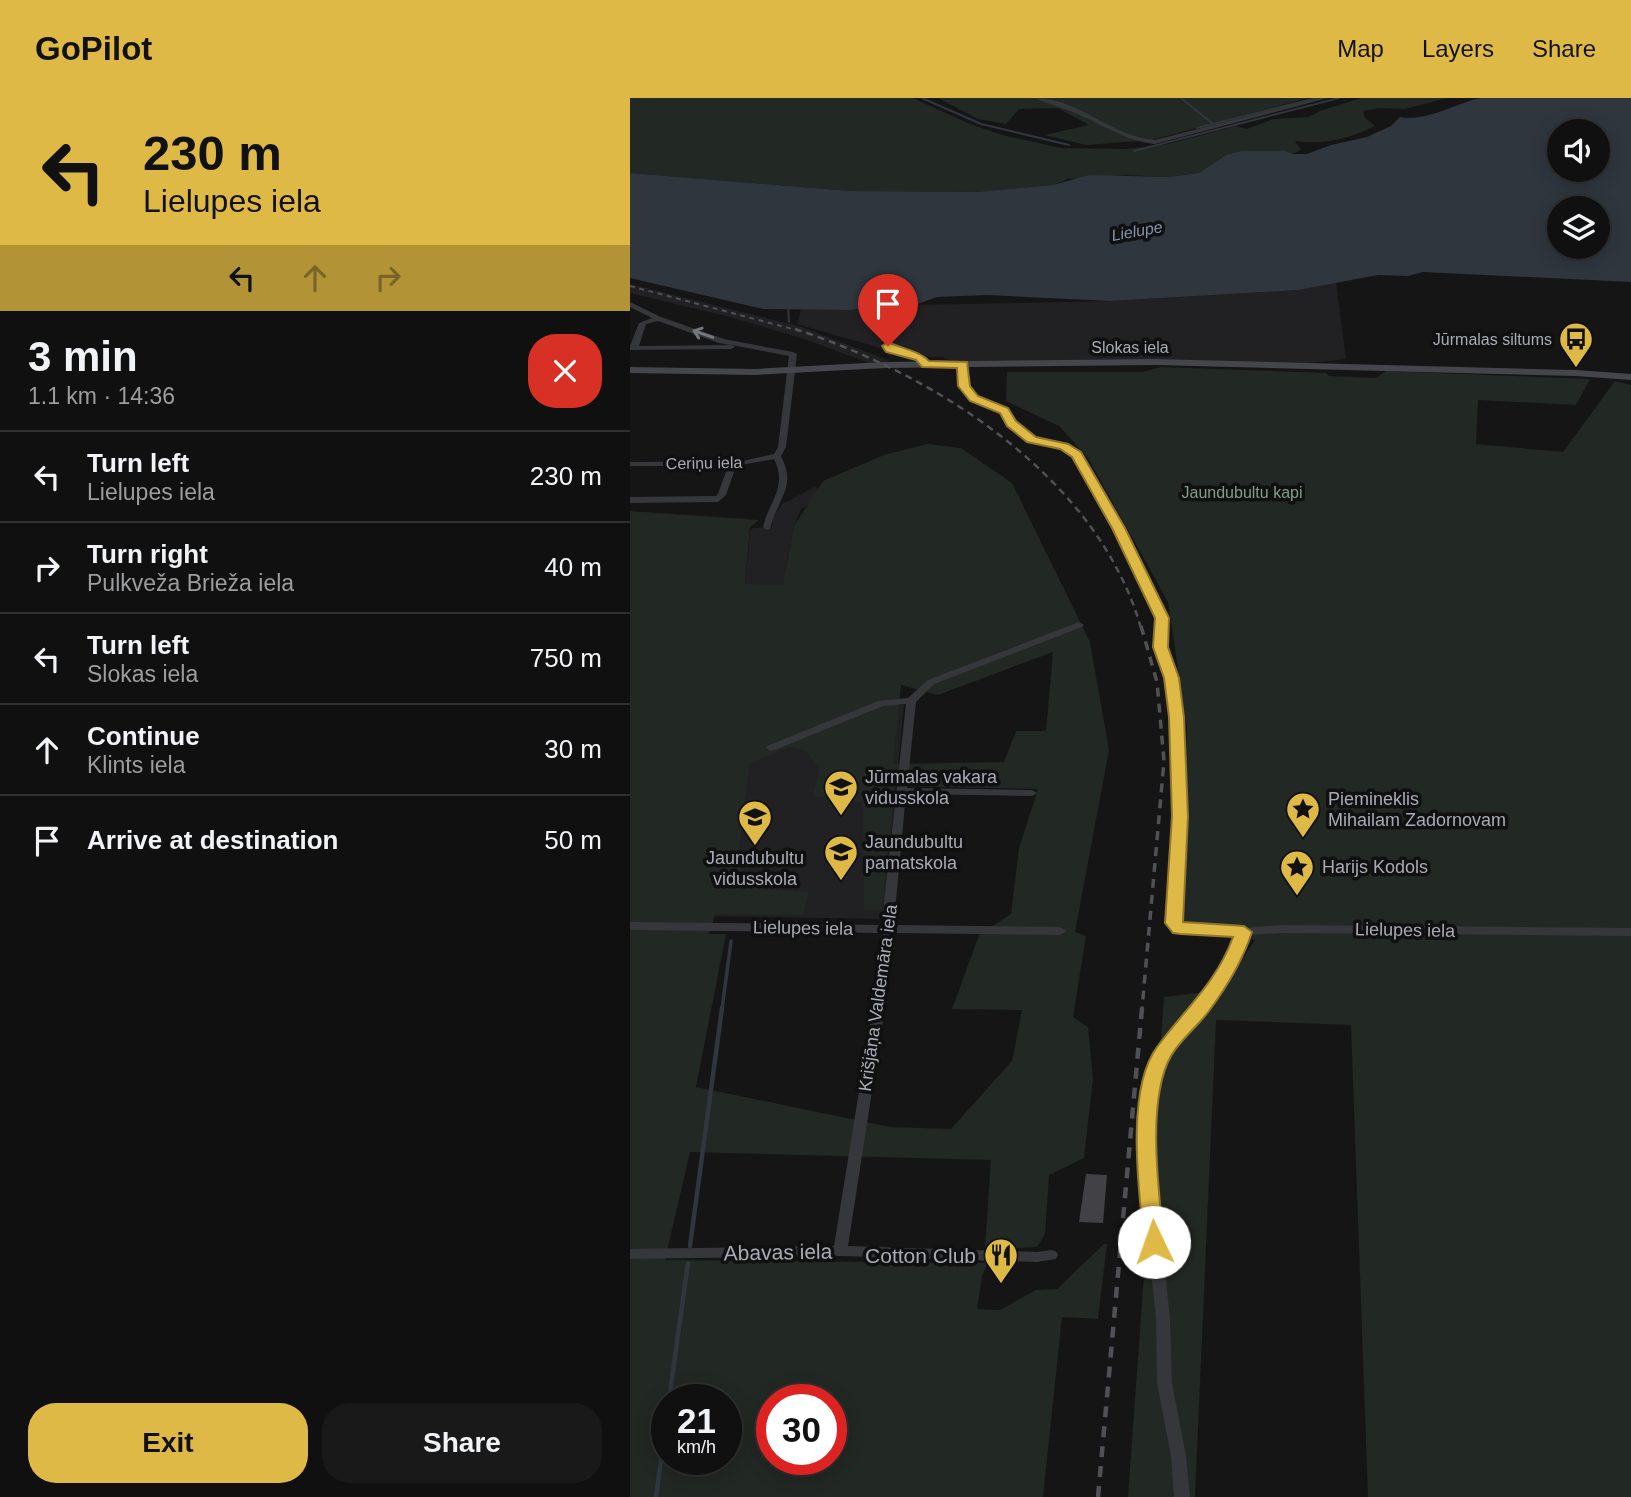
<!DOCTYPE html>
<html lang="en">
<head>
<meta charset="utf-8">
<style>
  :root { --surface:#101010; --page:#191919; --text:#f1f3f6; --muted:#9c9d9f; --line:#303030; --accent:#dfb945 }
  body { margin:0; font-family:Arial,sans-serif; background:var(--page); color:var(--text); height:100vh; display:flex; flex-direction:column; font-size:26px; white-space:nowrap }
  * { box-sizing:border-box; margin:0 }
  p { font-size:23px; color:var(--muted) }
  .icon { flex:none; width:38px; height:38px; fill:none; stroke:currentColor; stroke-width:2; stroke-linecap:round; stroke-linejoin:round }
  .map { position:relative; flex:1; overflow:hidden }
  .panel { display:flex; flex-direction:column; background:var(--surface); width:630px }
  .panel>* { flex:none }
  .banner { background:#dfb945; color:#111; overflow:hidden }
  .fabs { position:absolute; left:917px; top:21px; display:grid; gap:14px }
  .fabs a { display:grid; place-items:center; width:63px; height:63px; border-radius:50%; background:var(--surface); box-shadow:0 4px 18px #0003,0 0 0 2px var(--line); font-size:35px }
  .speed { position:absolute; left:21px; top:1286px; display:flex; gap:14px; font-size:35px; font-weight:700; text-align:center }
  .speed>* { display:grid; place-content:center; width:91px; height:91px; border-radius:50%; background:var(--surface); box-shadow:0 4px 18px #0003,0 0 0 2px var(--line); line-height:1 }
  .speed small { font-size:18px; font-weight:400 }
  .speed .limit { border:10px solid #d22; background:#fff; color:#111 }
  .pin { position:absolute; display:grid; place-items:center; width:60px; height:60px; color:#fff; margin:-72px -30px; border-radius:50% 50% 50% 0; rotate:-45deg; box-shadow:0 0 7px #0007 }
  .pin .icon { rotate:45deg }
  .me { position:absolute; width:77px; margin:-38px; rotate:357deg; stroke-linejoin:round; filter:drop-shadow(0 0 5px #0008) }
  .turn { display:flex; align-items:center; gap:24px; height:147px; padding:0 28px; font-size:32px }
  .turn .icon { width:91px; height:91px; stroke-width:2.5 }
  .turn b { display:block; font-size:49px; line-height:60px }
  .lanes { display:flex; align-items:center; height:66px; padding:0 28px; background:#0003; justify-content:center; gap:35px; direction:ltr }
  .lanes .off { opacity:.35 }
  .round { display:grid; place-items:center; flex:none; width:74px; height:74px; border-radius:28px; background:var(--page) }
  .summary { display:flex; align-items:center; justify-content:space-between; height:119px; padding:0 28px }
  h1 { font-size:42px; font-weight:800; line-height:52px }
  .button { display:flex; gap:14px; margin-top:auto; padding:14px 28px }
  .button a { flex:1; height:80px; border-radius:28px; background:var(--accent); color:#111; font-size:28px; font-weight:800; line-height:80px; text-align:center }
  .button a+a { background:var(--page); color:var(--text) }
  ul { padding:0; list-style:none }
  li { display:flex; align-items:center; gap:21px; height:91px; padding:0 28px; border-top:2px solid var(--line) }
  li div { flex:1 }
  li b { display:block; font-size:26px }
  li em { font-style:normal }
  header { display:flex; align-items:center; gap:42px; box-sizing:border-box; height:98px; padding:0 35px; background:var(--accent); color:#111 }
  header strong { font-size:33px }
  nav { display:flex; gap:38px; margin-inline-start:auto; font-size:24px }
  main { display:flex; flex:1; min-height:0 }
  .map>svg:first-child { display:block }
  .built { fill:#212123 }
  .green { fill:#222823; fill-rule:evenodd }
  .water { fill:#2f363e; fill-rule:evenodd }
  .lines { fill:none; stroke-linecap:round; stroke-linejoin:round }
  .stream-far2 { stroke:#2f363e; stroke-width:2 }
  .stream-far1 { stroke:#2f363e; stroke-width:3.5 }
  .stream { stroke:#2f363e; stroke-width:4.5 }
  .building { fill:#424246 }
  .street { fill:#36373b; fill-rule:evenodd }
  .secondary { fill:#45464b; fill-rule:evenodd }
  .rail-far3 { stroke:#505156; stroke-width:2; stroke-dasharray:5 4.5; stroke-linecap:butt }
  .rail-far2 { stroke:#505156; stroke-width:2.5; stroke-dasharray:7 5; stroke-linecap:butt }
  .rail-far1 { stroke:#505156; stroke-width:3.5; stroke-dasharray:9 7; stroke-linecap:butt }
  .rail { stroke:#505156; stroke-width:4.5; stroke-dasharray:11 9; stroke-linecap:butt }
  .oneway { stroke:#75777e }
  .route { fill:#dfb945; stroke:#91782d; stroke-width:2 }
  .labels { text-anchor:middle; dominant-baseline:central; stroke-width:7; stroke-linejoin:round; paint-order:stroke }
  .far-water-label { font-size:16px; font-style:italic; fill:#8395ad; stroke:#101011 }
  .far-poi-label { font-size:16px; fill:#a8abb5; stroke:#101011; text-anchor:end }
  .far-street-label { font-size:16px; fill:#a8abb5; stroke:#101011 }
  .far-park-label { font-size:16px; fill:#819e86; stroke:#101011 }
  .poi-label { font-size:18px; fill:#a8abb5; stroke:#101011; text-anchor:start }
  .street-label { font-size:18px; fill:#a8abb5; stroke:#101011 }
  .near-street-label { font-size:21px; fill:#a8abb5; stroke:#101011 }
  .near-poi-label { font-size:21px; fill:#a8abb5; stroke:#101011; text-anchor:end }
</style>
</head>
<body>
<header>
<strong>GoPilot</strong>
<nav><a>Map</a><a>Layers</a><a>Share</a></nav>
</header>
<main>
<section class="panel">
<div class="banner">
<div class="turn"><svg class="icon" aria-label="left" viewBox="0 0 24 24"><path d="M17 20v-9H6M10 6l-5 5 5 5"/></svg><div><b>230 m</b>Lielupes iela</div></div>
<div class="lanes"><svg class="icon" aria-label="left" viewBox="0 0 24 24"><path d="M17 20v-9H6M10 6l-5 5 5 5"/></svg><svg class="icon off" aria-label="ahead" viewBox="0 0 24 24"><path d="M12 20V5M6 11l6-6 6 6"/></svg><svg class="icon off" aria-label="right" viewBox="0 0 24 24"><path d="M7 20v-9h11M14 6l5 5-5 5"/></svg></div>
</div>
<div class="summary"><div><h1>3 min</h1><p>1.1 km · 14:36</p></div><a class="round" style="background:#d93025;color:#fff"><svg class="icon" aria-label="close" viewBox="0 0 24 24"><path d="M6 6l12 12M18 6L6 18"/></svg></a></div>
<ul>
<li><svg class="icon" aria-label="left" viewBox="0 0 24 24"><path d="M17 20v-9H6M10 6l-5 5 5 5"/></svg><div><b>Turn left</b><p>Lielupes iela</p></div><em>230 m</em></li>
<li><svg class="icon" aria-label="right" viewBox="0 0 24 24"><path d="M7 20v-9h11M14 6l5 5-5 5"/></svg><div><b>Turn right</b><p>Pulkveža Brieža iela</p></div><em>40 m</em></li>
<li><svg class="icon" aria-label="left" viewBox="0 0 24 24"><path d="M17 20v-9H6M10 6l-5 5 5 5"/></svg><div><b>Turn left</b><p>Slokas iela</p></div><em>750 m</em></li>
<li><svg class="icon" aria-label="ahead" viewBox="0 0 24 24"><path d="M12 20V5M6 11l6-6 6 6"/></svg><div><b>Continue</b><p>Klints iela</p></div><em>30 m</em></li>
<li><svg class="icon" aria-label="arrive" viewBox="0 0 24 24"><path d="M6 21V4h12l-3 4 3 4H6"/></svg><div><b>Arrive at destination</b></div><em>50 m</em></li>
</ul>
<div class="button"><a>Exit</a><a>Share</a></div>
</section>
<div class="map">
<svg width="1001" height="1399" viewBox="0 0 1001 1399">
  <rect width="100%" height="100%" fill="#151516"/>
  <path class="built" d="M 706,184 L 716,261 L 651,268 L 524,264 L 332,267 L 312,259 L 301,259 L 264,248 L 270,219 L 285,207 L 481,203 L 668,192 Z
    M 0,186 L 172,229 L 260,263 L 239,265 L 177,242 L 100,219 L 0,195 Z
    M 261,207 L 250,250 L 167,226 L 171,211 L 221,212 Z
    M 185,389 L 198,395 L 171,411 L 164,428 L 156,471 L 175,500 L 115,487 L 120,434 L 123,430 L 142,429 L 143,420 L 152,406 Z
    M 274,606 L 253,821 L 72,818 L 109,662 Z"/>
  <path class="green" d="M 0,0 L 283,0 L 340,26 L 372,37 L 431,50 L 496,51 L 539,46 L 606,28 L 617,31 L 643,21 L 679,19 L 690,13 L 731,0 L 817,0 L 775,11 L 749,10 L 733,13 L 735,20 L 745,28 C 718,41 695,47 665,43 L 671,52 L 662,56 L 656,53 L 596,57 L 569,75 L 539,79 L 495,77 L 438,81 L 423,87 L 346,94 L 221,93 L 0,75 Z
    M 308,0 L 678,0 L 522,42 L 456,47 L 414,37 L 459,27 L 428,10 L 389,11 L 376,26 L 348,21 Z
    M 531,269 L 696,275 L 699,278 L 746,280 L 756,273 L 960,281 L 946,307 L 848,302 L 846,346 L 933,354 L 985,283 L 1001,287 L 1001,1399 L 738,1399 L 721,927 L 586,922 L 565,1399 L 498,1399 L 534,899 L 592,892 L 625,842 L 551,826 L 557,630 L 538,504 L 458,360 L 429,328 L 376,303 L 377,274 L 513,274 Z
    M 297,346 L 331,350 L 382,385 L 460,544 L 479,652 L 445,834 L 456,838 L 443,919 L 458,929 L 463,981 L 454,1060 L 419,1077 L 415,1136 L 407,1149 L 364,1151 L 352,1178 L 347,1211 L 370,1212 L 406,1192 L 427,1191 L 474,1146 L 477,1146 L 468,1221 L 432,1219 L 413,1399 L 0,1399 L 0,413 L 129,422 L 120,429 L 115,486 L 153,487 L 164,428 L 193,383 L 254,357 ZM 423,554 L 416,633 L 386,633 L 374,664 L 263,666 L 271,587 L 308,597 ZM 160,649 L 176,653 L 189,671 L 183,698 L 233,704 L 234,812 L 252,812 L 265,688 L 408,691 L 389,750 L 381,816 L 349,837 L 322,911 L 392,912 L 382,963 L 321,1031 L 260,1029 L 66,989 L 96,836 L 79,836 L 85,816 L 173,817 L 179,794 L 129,791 L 107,766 L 120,665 ZM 60,1054 L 361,1062 L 354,1165 L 35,1162 ZM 37,1302 L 96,1302 L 96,1362 L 37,1362 ZM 142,1302 L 201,1302 L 201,1362 L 142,1362 Z"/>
  <path class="water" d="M 850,0 L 1001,0 L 1001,184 L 793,174 L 778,178 L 748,177 L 668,192 L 481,203 L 357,197 L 307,199 L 285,207 L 268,206 L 221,212 L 133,211 L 0,180 L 0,75 L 221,93 L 346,94 L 423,87 L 459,77 L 539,79 L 569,75 L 596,57 L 612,53 L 656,53 L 663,56 L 677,56 L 701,47 L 737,39 L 761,28 L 770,19 C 795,24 825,6 850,0 ZM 929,33 L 968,33 L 968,72 L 929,72 ZM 929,110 L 968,110 L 968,149 L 929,149 Z"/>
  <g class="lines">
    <path class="stream-far2" d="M 292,0 L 351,26 L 439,47
      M 551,0 L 582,25
      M 567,30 L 686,0
      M 504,53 L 709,0
      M 158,209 L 159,224"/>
    <path class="stream-far1" d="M 92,911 L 101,843"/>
    <path class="stream" d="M 60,1148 L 92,910
      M 39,1302 L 58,1165
      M 26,1399 L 37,1320"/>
  </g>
  <path class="building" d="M 456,1076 L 477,1077 L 473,1125 L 449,1124 Z"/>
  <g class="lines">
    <path class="street" d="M 405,0 C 449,0 482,39 525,42 L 688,0 L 698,0 L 525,46 C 495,43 474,27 447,16 C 434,10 418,6 405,0 Z
      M 0,204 L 31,219 L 94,241 L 163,254 L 167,256 L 156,349 L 151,358 C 163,383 156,390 146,414 C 143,419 142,425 140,431 L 137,432 L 133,429 C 139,403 158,389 144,361 L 106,368 L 96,397 L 88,404 L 0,405 L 0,399 L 86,398 L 88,396 L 98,368 L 0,368 L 0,364 L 113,363 L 144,356 L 148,349 L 159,258 L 102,247 L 105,249 L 101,251 L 0,252 L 0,248 L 9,225 L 22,220 L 0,209 ZM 28,223 L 89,245 L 101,247 L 9,248 L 16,226 Z
      M 270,211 L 277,213 L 266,224 L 262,250 L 293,258 L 300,267 L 299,269 L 293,269 L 287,262 L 255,251 L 254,248 L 259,223 Z
      M 329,265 L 336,267 C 339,302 346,299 377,310 L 384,324 L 405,340 L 436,346 L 450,355 L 493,431 L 537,520 L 535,549 L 547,580 L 552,619 L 555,718 L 549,815 L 550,824 L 552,827 L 614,830 L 651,827 L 1001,830 L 1001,838 L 651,835 L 619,837 L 608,864 L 587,898 L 537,959 L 530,976 L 525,1005 L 523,1066 L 540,1220 L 542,1285 L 556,1358 L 560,1399 L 544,1399 L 541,1358 L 527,1285 L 526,1220 L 510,1066 L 512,1005 L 518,976 L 525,958 L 539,939 L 578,893 L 596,864 L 607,837 L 549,835 C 540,832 538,824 537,815 L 545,718 L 542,619 L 537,580 L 525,549 L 527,520 L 485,431 L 444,359 L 430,350 L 399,344 L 378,327 L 371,314 C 344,304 325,300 329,265 Z
      M 449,524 L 454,527 L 452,529 L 304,586 L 286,604 L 277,690 L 402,692 L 407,695 L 402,698 L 276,696 L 265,813 L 265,827 L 430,829 L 436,833 L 430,837 L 265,835 L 265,845 L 218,1148 L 407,1154 L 421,1152 L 426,1153 L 428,1157 L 426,1161 L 407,1164 L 210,1158 L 0,1161 L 0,1151 L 204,1148 L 253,845 L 253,835 L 0,832 L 0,824 L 253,827 L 253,813 L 276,606 L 253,608 L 145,652 L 141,653 L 136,650 L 137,648 L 248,603 L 278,600 L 298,582 Z"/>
    <path class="secondary" d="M 524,261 L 946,272 L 1001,276 L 1001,282 L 946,278 L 524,267 L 254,270 L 125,277 L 0,275 L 0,269 L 125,271 L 254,264 Z"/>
    <path class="rail-far3" d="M 0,188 L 170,233"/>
    <path class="rail-far2" d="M 165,231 C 306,277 468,379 511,530"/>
    <path class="rail-far1" d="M 511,528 L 527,584 L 534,663 L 512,911"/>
    <path class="rail" d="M 468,1399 L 512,910"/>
  </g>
  <defs><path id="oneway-shaft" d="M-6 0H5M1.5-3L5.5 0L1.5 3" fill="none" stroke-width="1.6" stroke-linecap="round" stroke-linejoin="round" transform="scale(1.75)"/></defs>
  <use class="oneway" href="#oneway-shaft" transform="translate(73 236) rotate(-161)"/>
  <path class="route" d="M 258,244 C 270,250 290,253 299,263 L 337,264 L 340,288 L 348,298 L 378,310 L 386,323 L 406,339 L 438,346 L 451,354 L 495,430 L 539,520 L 538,549 L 549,580 L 554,619 L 558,718 L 553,824 L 614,828 L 622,834 C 613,862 596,890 579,913 C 567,929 550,942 541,958 C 516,1002 529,1095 534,1144 L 531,1149 L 524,1152 L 517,1149 L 514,1144 C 509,1093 495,992 527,949 C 554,912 587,884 603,839 L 550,836 L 543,835 L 535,825 L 542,718 L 539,619 L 534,580 L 523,549 L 525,520 L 482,430 L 442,359 L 430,351 L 397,344 L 377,328 L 370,315 L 340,303 L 328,288 L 327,270 L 292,269 L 286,262 L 256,254 L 252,248 Z"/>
  <defs>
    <g id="bus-pin" transform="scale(1.75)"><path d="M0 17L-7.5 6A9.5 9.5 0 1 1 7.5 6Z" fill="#dfb945" stroke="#101011"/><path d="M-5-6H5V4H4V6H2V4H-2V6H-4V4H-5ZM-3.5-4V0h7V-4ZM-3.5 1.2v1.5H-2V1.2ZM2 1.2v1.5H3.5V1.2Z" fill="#111"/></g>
    <g id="school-pin" transform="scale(1.75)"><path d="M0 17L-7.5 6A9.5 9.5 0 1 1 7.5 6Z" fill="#dfb945" stroke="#101011"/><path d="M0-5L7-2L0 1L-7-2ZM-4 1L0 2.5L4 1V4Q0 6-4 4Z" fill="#111"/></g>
    <g id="sight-pin" transform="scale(1.75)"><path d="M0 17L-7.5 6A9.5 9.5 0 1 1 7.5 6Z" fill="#dfb945" stroke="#101011"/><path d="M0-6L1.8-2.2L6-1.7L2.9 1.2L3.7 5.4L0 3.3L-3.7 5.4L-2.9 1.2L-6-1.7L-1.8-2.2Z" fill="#111"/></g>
    <g id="restaurant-pin" transform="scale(1.75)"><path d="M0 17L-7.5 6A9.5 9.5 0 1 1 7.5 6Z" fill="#dfb945" stroke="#101011"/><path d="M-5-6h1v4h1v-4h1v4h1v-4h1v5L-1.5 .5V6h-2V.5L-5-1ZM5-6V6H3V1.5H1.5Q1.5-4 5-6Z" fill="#111"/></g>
  </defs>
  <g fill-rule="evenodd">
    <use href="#bus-pin" x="946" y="241"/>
    <use href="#school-pin" x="211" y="689"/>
    <use href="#sight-pin" x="673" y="711"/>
    <use href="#school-pin" x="125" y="719"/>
    <use href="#school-pin" x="211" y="754"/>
    <use href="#sight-pin" x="667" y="769"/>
    <use href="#restaurant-pin" x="371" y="1157"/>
  </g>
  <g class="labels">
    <g class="far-water-label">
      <text transform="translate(507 133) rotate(-10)">Lielupe</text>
    </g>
    <g class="far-poi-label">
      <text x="922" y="241">Jūrmalas siltums</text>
    </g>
    <g class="far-street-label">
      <text x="500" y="249">Slokas iela</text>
      <text transform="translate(74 365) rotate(-1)">Ceriņu iela</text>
    </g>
    <g class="far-park-label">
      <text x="612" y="394">Jaundubultu kapi</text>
    </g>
    <g class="poi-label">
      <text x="235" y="679">Jūrmalas vakara<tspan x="235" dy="21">vidusskola</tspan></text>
      <text x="698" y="701">Piemineklis<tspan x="698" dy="21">Mihailam Zadornovam</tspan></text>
      <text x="235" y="744">Jaundubultu<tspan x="235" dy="21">pamatskola</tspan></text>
      <text x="125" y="760" text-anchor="middle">Jaundubultu<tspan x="125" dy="21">vidusskola</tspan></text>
      <text x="692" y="769">Harijs Kodols</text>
    </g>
    <g class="street-label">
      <text transform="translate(173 830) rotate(1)">Lielupes iela</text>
      <text transform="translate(775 832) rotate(1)">Lielupes iela</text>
      <text transform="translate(248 900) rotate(-82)">Krišjāņa Valdemāra iela</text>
    </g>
    <g class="near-street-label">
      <text transform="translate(148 1154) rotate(-1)">Abavas iela</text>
    </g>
    <g class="near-poi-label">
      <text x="346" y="1157">Cotton Club</text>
    </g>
  </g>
</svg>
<div class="fabs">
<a><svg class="icon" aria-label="sound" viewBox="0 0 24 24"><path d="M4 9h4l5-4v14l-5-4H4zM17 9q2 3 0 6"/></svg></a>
<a><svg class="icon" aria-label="layers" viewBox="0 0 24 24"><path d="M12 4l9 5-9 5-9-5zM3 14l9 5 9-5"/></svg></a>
</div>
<div class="speed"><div>21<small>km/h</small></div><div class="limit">30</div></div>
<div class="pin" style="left:258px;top:248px;background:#d93025"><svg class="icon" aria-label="arrive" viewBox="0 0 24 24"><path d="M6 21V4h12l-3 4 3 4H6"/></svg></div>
<svg class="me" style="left:524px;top:1144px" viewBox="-20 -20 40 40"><circle r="19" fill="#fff"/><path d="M0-13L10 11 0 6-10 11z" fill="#dfb945"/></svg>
</div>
</main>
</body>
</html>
